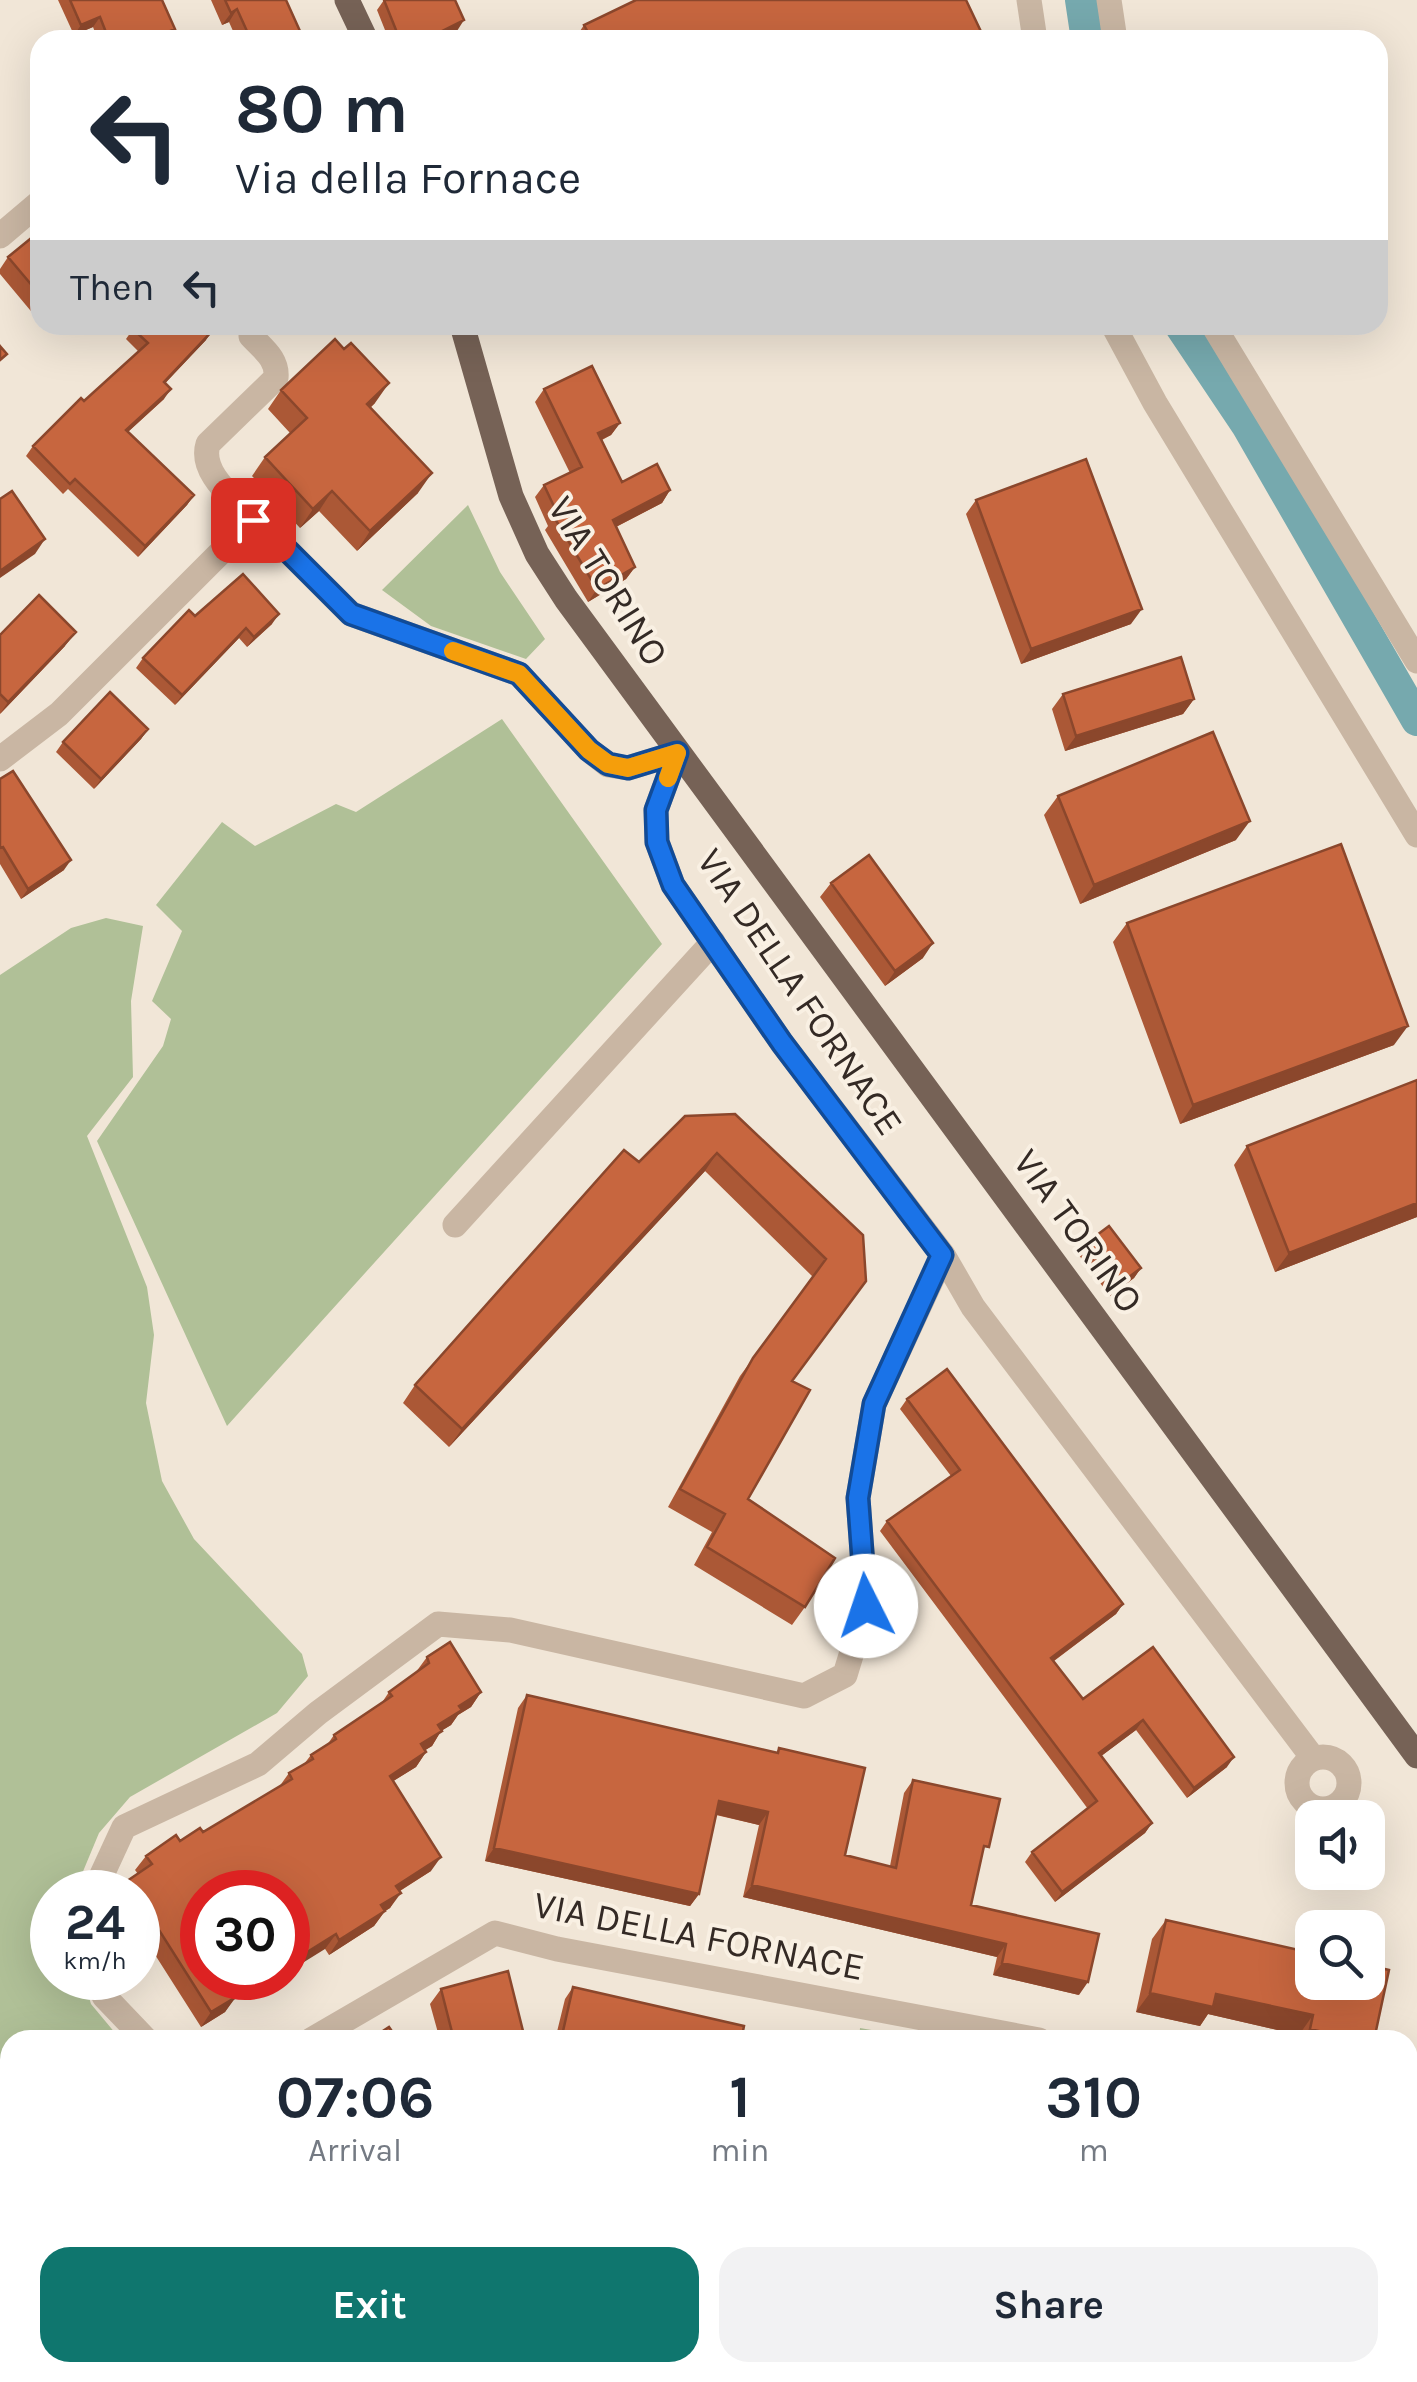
<!DOCTYPE html>
<html lang="en">
<head>
<meta charset="utf-8">
<style>
  :root { --surface:#fff; --page:#f2f2f3; --text:#1f2937; --muted:#747a83; --accent:#0f766e }
  body { margin:0; font-family:Karla,sans-serif; background:var(--page); color:var(--text); height:100vh; display:flex; flex-direction:column; font-size:38px; white-space:nowrap }
  * { box-sizing:border-box; margin:0 }
  p { font-size:32px; color:var(--muted) }
  .icon { flex:none; width:55px; height:55px; fill:none; stroke:currentColor; stroke-width:2; stroke-linecap:round; stroke-linejoin:round }
  .map { position:relative; flex:1; overflow:hidden }
  .details { position:absolute; left:0px; top:2030px; width:1418px; height:352px; display:flex; flex-direction:column; background:var(--surface); border-radius:30px 30px 0 0; box-shadow:0 10px 40px #0002 }
  .details>* { flex:none }
  .hud { position:absolute; left:30px; top:30px; width:1358px; height:305px; border-radius:30px; box-shadow:0 10px 40px #0002; background:#fff; color:var(--text); overflow:hidden }
  .fabs { position:absolute; left:1295px; top:1800px; display:grid; gap:20px }
  .fabs a { display:grid; place-items:center; width:90px; height:90px; border-radius:20px; background:var(--surface); box-shadow:0 10px 40px #0002; font-size:50px }
  .speed { position:absolute; left:30px; top:1870px; display:flex; gap:20px; font-size:50px; font-weight:700; text-align:center }
  .speed>* { display:grid; place-content:center; width:130px; height:130px; border-radius:50%; background:var(--surface); box-shadow:0 10px 40px #0002; line-height:1 }
  .speed small { font-size:25px; font-weight:400 }
  .speed .limit { border:15px solid #d22; background:#fff; color:#111 }
  .pin { position:absolute; display:grid; place-items:center; width:85px; height:85px; color:#fff; margin:-42px; border-radius:20px; box-shadow:0 5px 15px #0006 }
  .me { position:absolute; width:110px; margin:-55px; rotate:356deg; stroke-linejoin:round; filter:drop-shadow(0 0 8px #0008) }
  .turn { display:flex; align-items:center; gap:35px; height:210px; padding:0 40px; font-size:45px }
  .turn .icon { width:130px; height:130px; stroke-width:2.5 }
  .turn b { display:block; font-size:70px; line-height:85px }
  .then { display:flex; align-items:center; height:95px; padding:0 40px; background:#0003; gap:20px; font-size:38px }
  .eta { display:flex; justify-content:space-evenly; align-items:center; height:170px; text-align:center }
  .eta b { font-size:60px; font-weight:700; line-height:70px }
  .cta { display:flex; gap:20px; margin-top:auto; padding:20px 40px }
  .cta a { flex:1; height:115px; border-radius:30px; background:var(--accent); color:#fff; font-size:40px; font-weight:700; line-height:115px; text-align:center }
  .cta a+a { background:var(--page); color:var(--text) }
  .map>svg:first-child { display:block }
  .green { fill:#b0c097 }
  .lines { fill:none; stroke-linecap:round; stroke-linejoin:round }
  .canal { stroke:#76a9ae; stroke-width:32 }
  .minor { stroke:#c9b6a3; stroke-width:25 }
  .major { stroke:#766256; stroke-width:25 }
  .wall { fill:#ab5836 }
  .shaded-wall { fill:#8b472c }
  .building { fill:#c7663f; stroke:#8b472c; stroke-width:2.5 }
  .route-casing { stroke:#114b97; stroke-width:25 }
  .route { stroke:#1a73e8; stroke-width:18 }
  .slow { stroke:#f59e0b; stroke-width:18 }
  .labels { text-anchor:middle; dominant-baseline:central; stroke-width:8; stroke-linejoin:round; paint-order:stroke }
  .street-label { font-size:38px; fill:#342a25; stroke:#f9f0e3 }
</style>
</head>
<body>
<div class="map">
<svg width="1417" height="2382" viewBox="0 0 1417 2382">
  <rect width="100%" height="100%" fill="#f1e6d7"/>
  <path class="green" d="M 468,505 L 500,572 L 545,639 L 526,659 L 431,626 L 382,590 Z
    M 502,719 L 662,944 L 227,1426 L 97,1141 L 163,1046 L 171,1019 L 152,1001 L 182,931 L 156,905 L 222,822 L 255,846 L 336,804 L 356,812 Z
    M 106,918 L 143,926 L 131,1001 L 133,1077 L 87,1136 L 147,1287 L 154,1335 L 146,1403 L 162,1481 L 194,1539 L 302,1654 L 308,1676 L 277,1713 L 130,1797 L 99,1833 L 79,1881 L 78,1892 L 52,1892 L 52,1978 L 83,1978 L 91,2004 L 121,2040 L 10,2040 L 10,2372 L 1408,2372 L 1408,2278 L 1417,2280 L 1417,2382 L 0,2382 L 0,975 L 71,928 Z
    M 860,2028 L 929,2040 L 859,2040 Z"/>
  <g class="lines">
    <path class="canal" d="M 1081,0 L 1087,40
      M 1180,325 L 1247,425 L 1417,720"/>
    <path class="minor" d="M 1029,0 L 1035,40
      M 1109,0 L 1115,40
      M 0,236 L 40,202
      M 1113,325 L 1155,403 L 1417,835
      M 1213,325 L 1417,661
      M 251,336 C 263,349 278,359 276,378 L 208,444 C 199,473 235,499 253,520
      M 677,753 L 656,810 L 657,842 L 673,885 L 782,1043 L 943,1255 L 973,1307 L 1313,1758
      M 0,759 L 59,714 L 253,520 L 263,526 L 351,614 L 519,674 L 589,750 L 608,765 L 628,768 L 677,753
      M 455,1225 L 713,942
      M1297 1783a26 26 0 1 1 52 0a26 26 0 1 1-52 0Z
      M 94,1892 L 124,1827 L 258,1764 L 318,1713 L 438,1624 L 510,1630 L 804,1696 L 845,1675 L 866,1606 L 858,1498 L 874,1404 L 943,1255
      M 98,1978 L 104,1996 L 146,2040
      M 311,2040 L 495,1933 L 557,1949 L 1039,2040
      M 1408,2113 L 1417,2115"/>
    <path class="major" d="M 347,0 L 366,40
      M 462,325 L 511,496 L 537,554 L 566,599 L 1417,1756"/>
  </g>
  <path class="wall" d="M 58,0 L 162,0 L 175,29 L 166,40 L 98,40 L 93,27 L 74,35 Z
    M 211,0 L 286,0 L 304,40 L 237,40 L 229,22 L 222,25 Z
    M 384,0 L 457,31 L 438,40 L 389,40 L 377,10 Z
    M 584,25 L 985,40 L 574,40 Z
    M 40,231 L 40,322 L 0,274 L 0,269 L 8,257 Z
    M 133,329 L 206,340 L 165,383 L 164,399 L 128,432 L 194,495 L 187,505 L 138,557 L 68,489 L 63,494 L 26,456 L 33,446 L 139,352 L 126,339 Z
    M 544,389 L 620,423 L 611,435 L 602,440 L 622,482 L 670,490 L 662,503 L 616,527 L 635,567 L 626,579 L 588,602 L 545,530 L 548,526 L 535,497 L 544,485 L 570,473 L 535,402 Z
    M 281,390 L 375,403 L 370,408 L 418,493 L 357,551 L 319,511 L 300,528 L 252,476 L 265,457 L 290,433 L 268,409 Z
    M 976,500 L 1131,624 L 1021,664 L 966,514 Z
    M 195,616 L 272,624 L 247,647 L 239,638 L 175,705 L 136,668 L 143,658 Z
    M 0,635 L 65,646 L 0,714 Z
    M 1063,694 L 1194,699 L 1183,714 L 1065,751 L 1052,709 Z
    M 148,729 L 141,739 L 94,789 L 56,752 L 63,742 Z
    M 0,779 L 64,870 L 21,899 L 0,864 Z
    M 1058,796 L 1236,840 L 1080,904 L 1044,815 Z
    M 831,883 L 923,958 L 885,986 L 820,897 Z
    M 1127,923 L 1394,1045 L 1180,1124 L 1113,942 Z
    M 1417,1080 L 1417,1217 L 1275,1272 L 1234,1165 L 1247,1146 Z
    M 685,1116 L 863,1235 L 792,1381 L 748,1499 L 805,1607 L 792,1625 L 694,1565 L 712,1532 L 668,1507 L 740,1376 L 813,1277 L 705,1171 L 449,1447 L 403,1403 L 415,1385 Z
    M 1085,1244 L 1141,1268 L 1134,1278 L 1110,1296 L 1078,1254 Z
    M 907,1399 L 1123,1604 L 1116,1614 L 1054,1661 L 1083,1699 L 1153,1647 L 1227,1767 L 1187,1798 L 1136,1730 L 1101,1756 L 1152,1823 L 1145,1833 L 1055,1902 L 1025,1862 L 1032,1852 L 1088,1809 L 880,1531 L 887,1521 L 951,1476 L 900,1409 Z
    M 427,1657 L 481,1692 L 471,1707 L 458,1715 L 451,1725 L 441,1731 L 432,1746 L 425,1750 L 426,1752 L 416,1767 L 393,1781 L 431,1871 L 400,1891 L 390,1908 L 385,1911 L 374,1926 L 329,1955 L 288,1892 L 202,1978 L 279,1978 L 269,1984 L 266,1978 L 235,1997 L 225,2012 L 201,2027 L 138,1928 L 138,1892 L 119,1892 L 127,1881 L 138,1874 L 135,1870 L 146,1856 L 203,1832 L 279,1787 L 289,1773 L 304,1764 L 311,1755 L 327,1745 L 334,1735 L 381,1704 L 389,1692 L 416,1672 Z
    M 527,1695 L 776,1753 L 779,1748 L 845,1855 L 890,1866 L 904,1793 L 913,1780 L 982,1858 L 971,1905 L 1079,1995 L 993,1975 L 997,1957 L 743,1897 L 759,1825 L 716,1815 L 699,1894 L 690,1906 L 485,1861 L 518,1708 Z
    M 1166,1920 L 1374,2040 L 1298,2040 L 1299,2035 L 1208,2014 L 1200,2026 L 1136,2012 L 1152,1939 Z
    M 573,1987 L 743,2031 L 792,2040 L 555,2040 L 565,1999 Z
    M 441,1989 L 520,2040 L 440,2040 L 430,2004 Z"/>
  <path class="shaded-wall" d="M 237,9 L 229,22 L 222,25 L 231,13 Z
    M 100,17 L 93,27 L 74,35 L 81,25 Z
    M 464,20 L 457,31 L 438,40 L 424,40 Z
    M 175,29 L 166,40 L 150,40 Z
    M 213,330 L 206,340 L 157,392 L 164,382 Z
    M 389,383 L 375,403 L 353,424 L 367,404 Z
    M 171,389 L 164,399 L 119,440 L 126,430 Z
    M 620,423 L 611,435 L 590,445 L 598,433 Z
    M 432,473 L 418,493 L 357,551 L 370,531 Z
    M 670,490 L 662,503 L 604,533 L 613,520 Z
    M 332,491 L 319,511 L 300,528 L 313,509 Z
    M 194,495 L 187,505 L 138,557 L 145,546 Z
    M 45,539 L 35,554 L 0,578 L 0,571 Z
    M 635,567 L 626,579 L 588,602 L 597,589 Z
    M 1142,609 L 1131,624 L 1021,664 L 1031,649 Z
    M 279,614 L 272,624 L 247,647 L 254,637 Z
    M 246,628 L 239,638 L 175,705 L 182,695 Z
    M 76,632 L 65,646 L 0,714 L 8,702 Z
    M 1194,699 L 1183,714 L 1065,751 L 1076,736 Z
    M 148,729 L 141,739 L 94,789 L 101,779 Z
    M 1250,821 L 1236,840 L 1080,904 L 1094,885 Z
    M 71,860 L 64,870 L 21,899 L 28,889 Z
    M 933,943 L 923,958 L 885,986 L 895,971 Z
    M 1408,1026 L 1394,1045 L 1180,1124 L 1193,1105 Z
    M 717,1153 L 705,1171 L 449,1447 L 462,1429 Z
    M 1417,1203 L 1417,1217 L 1275,1272 L 1289,1253 Z
    M 1141,1268 L 1134,1278 L 1110,1296 L 1117,1286 Z
    M 1123,1604 L 1116,1614 L 1044,1668 L 1051,1658 Z
    M 481,1692 L 471,1707 L 458,1715 L 451,1725 L 441,1731 L 432,1746 L 411,1759 L 421,1744 L 438,1725 L 459,1706 Z
    M 1143,1720 L 1136,1730 L 1092,1763 L 1099,1753 Z
    M 426,1752 L 416,1767 L 379,1790 L 390,1776 Z
    M 1234,1757 L 1227,1767 L 1187,1798 L 1194,1788 Z
    M 719,1801 L 768,1812 L 759,1825 L 710,1813 Z
    M 1152,1823 L 1145,1833 L 1055,1902 L 1062,1892 Z
    M 494,1848 L 699,1894 L 690,1906 L 485,1861 Z
    M 441,1857 L 431,1871 L 385,1900 L 396,1886 Z
    M 752,1885 L 1006,1944 L 997,1957 L 743,1897 Z
    M 401,1893 L 390,1908 L 371,1920 L 381,1905 Z
    M 385,1911 L 374,1926 L 329,1955 L 339,1940 Z
    M 336,1934 L 325,1949 L 288,1972 L 288,1964 Z
    M 1002,1963 L 1088,1982 L 1079,1995 L 993,1975 Z
    M 253,1978 L 266,1978 L 221,2006 L 232,1991 Z
    M 1150,1993 L 1216,1994 L 1313,2015 L 1299,2035 L 1208,2014 L 1200,2026 L 1136,2012 Z
    M 236,1997 L 225,2012 L 201,2027 L 211,2012 Z
    M 1310,2029 L 1357,2040 L 1302,2040 Z
    M 1408,2223 L 1417,2225 L 1417,2247 L 1408,2245 Z"/>
  <path class="building" d="M 70,0 L 162,0 L 175,29 L 150,40 L 109,40 L 100,17 L 81,25 Z
    M 225,0 L 286,0 L 304,40 L 251,40 L 237,9 L 231,13 Z
    M 384,0 L 455,0 L 464,20 L 424,40 L 400,40 Z
    M 636,0 L 966,0 L 985,40 L 592,40 L 584,25 Z
    M 40,231 L 40,295 L 8,257 Z
    M 138,325 L 208,325 L 213,330 L 164,382 L 171,389 L 126,430 L 194,495 L 145,546 L 75,479 L 70,484 L 33,446 L 81,398 L 84,401 L 148,343 L 133,329 Z
    M 335,339 L 344,349 L 351,343 L 389,383 L 367,404 L 432,473 L 370,531 L 332,491 L 313,509 L 265,457 L 307,418 L 281,390 Z
    M 0,346 L 7,354 L 0,360 Z
    M 592,366 L 620,423 L 598,433 L 622,482 L 657,464 L 670,490 L 613,520 L 635,567 L 597,589 L 554,517 L 558,515 L 544,485 L 582,467 L 544,389 Z
    M 1086,459 L 1142,609 L 1031,649 L 976,500 Z
    M 12,491 L 45,539 L 0,571 L 0,499 Z
    M 243,574 L 279,614 L 254,637 L 246,628 L 182,695 L 143,658 L 189,610 L 195,616 Z
    M 39,595 L 76,632 L 8,702 L 0,694 L 0,635 Z
    M 1181,657 L 1194,699 L 1076,736 L 1063,694 Z
    M 110,692 L 148,729 L 101,779 L 63,742 Z
    M 1213,732 L 1250,821 L 1094,885 L 1058,796 Z
    M 13,771 L 71,860 L 28,889 L 3,847 L 0,848 L 0,779 Z
    M 1341,844 L 1408,1026 L 1193,1105 L 1127,923 Z
    M 869,855 L 933,943 L 895,971 L 831,883 Z
    M 1417,1080 L 1417,1203 L 1289,1253 L 1247,1146 Z
    M 735,1114 L 863,1235 L 866,1281 L 792,1381 L 810,1390 L 748,1499 L 835,1558 L 805,1607 L 707,1547 L 725,1514 L 680,1489 L 753,1358 L 826,1259 L 717,1153 L 462,1429 L 415,1385 L 624,1150 L 639,1162 L 685,1116 Z
    M 1109,1226 L 1141,1268 L 1117,1286 L 1085,1244 Z
    M 947,1369 L 1123,1604 L 1051,1658 L 1083,1699 L 1153,1647 L 1234,1757 L 1194,1788 L 1143,1720 L 1099,1753 L 1152,1823 L 1062,1892 L 1032,1852 L 1097,1801 L 887,1521 L 960,1470 L 907,1399 Z
    M 450,1642 L 481,1692 L 459,1706 L 462,1710 L 438,1725 L 442,1731 L 421,1744 L 426,1752 L 390,1776 L 441,1857 L 396,1886 L 401,1893 L 381,1905 L 385,1911 L 339,1940 L 336,1934 L 288,1964 L 288,1892 L 202,1892 L 202,1978 L 253,1978 L 232,1991 L 236,1997 L 211,2012 L 138,1897 L 138,1892 L 135,1892 L 127,1881 L 152,1864 L 146,1856 L 176,1835 L 180,1841 L 200,1828 L 203,1832 L 292,1779 L 289,1773 L 313,1759 L 311,1755 L 336,1739 L 334,1735 L 392,1696 L 389,1692 L 429,1663 L 427,1657 Z
    M 527,1695 L 778,1753 L 779,1748 L 865,1768 L 845,1855 L 896,1868 L 913,1780 L 1000,1799 L 989,1847 L 984,1846 L 971,1905 L 1099,1934 L 1088,1982 L 1002,1963 L 1006,1944 L 752,1885 L 768,1812 L 719,1801 L 699,1894 L 494,1848 Z
    M 1166,1920 L 1312,1953 L 1312,1982 L 1368,1982 L 1368,1965 L 1389,1970 L 1374,2040 L 1357,2040 L 1310,2029 L 1313,2015 L 1216,1994 L 1213,2007 L 1150,1993 Z
    M 508,1971 L 524,2035 L 504,2040 L 454,2040 L 441,1989 Z
    M 573,1987 L 744,2026 L 743,2031 L 792,2040 L 561,2040 Z
    M 389,2027 L 398,2040 L 369,2040 Z
    M 1408,2145 L 1411,2146 L 1408,2160 L 1417,2162 L 1417,2225 L 1408,2223 Z"/>
  <g class="lines">
    <g class="route-casing">
      <path id="route" d="M 253,520 L 263,526 L 351,614 L 519,674 L 589,750 L 608,764 L 628,768 L 677,753 L 656,810 L 657,842 L 673,885 L 782,1043 L 942,1255 L 874,1404 L 858,1498 L 866,1606"/>
    </g>
    <use href="#route" class="route"/>
    <path class="slow" d="M 453,651 L 519,674 L 589,750 L 608,764 L 628,768 L 677,753 L 668,778"/>
  </g>
  <g class="labels">
    <g class="street-label">
      <text transform="translate(608 581) rotate(58)">VIA TORINO</text>
      <text transform="translate(800 992) rotate(56)">VIA DELLA FORNACE</text>
      <text transform="translate(1078 1231) rotate(54)">VIA TORINO</text>
      <text transform="translate(699 1936) rotate(11)">VIA DELLA FORNACE</text>
    </g>
  </g>
</svg>
<div class="fabs">
<a><svg class="icon" aria-label="sound" viewBox="0 0 24 24"><path d="M4 9h4l5-4v14l-5-4H4zM17 9q2 3 0 6"/></svg></a>
<a><svg class="icon" aria-label="search" viewBox="0 0 24 24"><circle cx="10" cy="10" r="6"/><path d="M15 15l6 6"/></svg></a>
</div>
<div class="speed"><div>24<small>km/h</small></div><div class="limit">30</div></div>
<div class="pin" style="left:253px;top:520px;background:#d93025"><svg class="icon" aria-label="arrive" viewBox="0 0 24 24"><path d="M6 21V4h12l-3 4 3 4H6"/></svg></div>
<svg class="me" style="left:866px;top:1606px" viewBox="-20 -20 40 40"><circle r="19" fill="#fff"/><path d="M0-13L10 11 0 6-10 11z" fill="#1a73e8"/></svg>
<div class="hud">
<div class="turn"><svg class="icon" aria-label="left" viewBox="0 0 24 24"><path d="M17 20v-9H6M10 6l-5 5 5 5"/></svg><div><b>80 m</b>Via della Fornace</div></div>
<div class="then">Then<svg class="icon" aria-label="left" viewBox="0 0 24 24"><path d="M17 20v-9H6M10 6l-5 5 5 5"/></svg></div>
</div>
<section class="details">
<div class="eta">
<div><b>07:06</b><p>Arrival</p></div>
<div><b>1</b><p>min</p></div>
<div><b>310</b><p>m</p></div>
</div>
<div class="cta"><a>Exit</a><a>Share</a></div>
</section>
</div>
</body>
</html>
